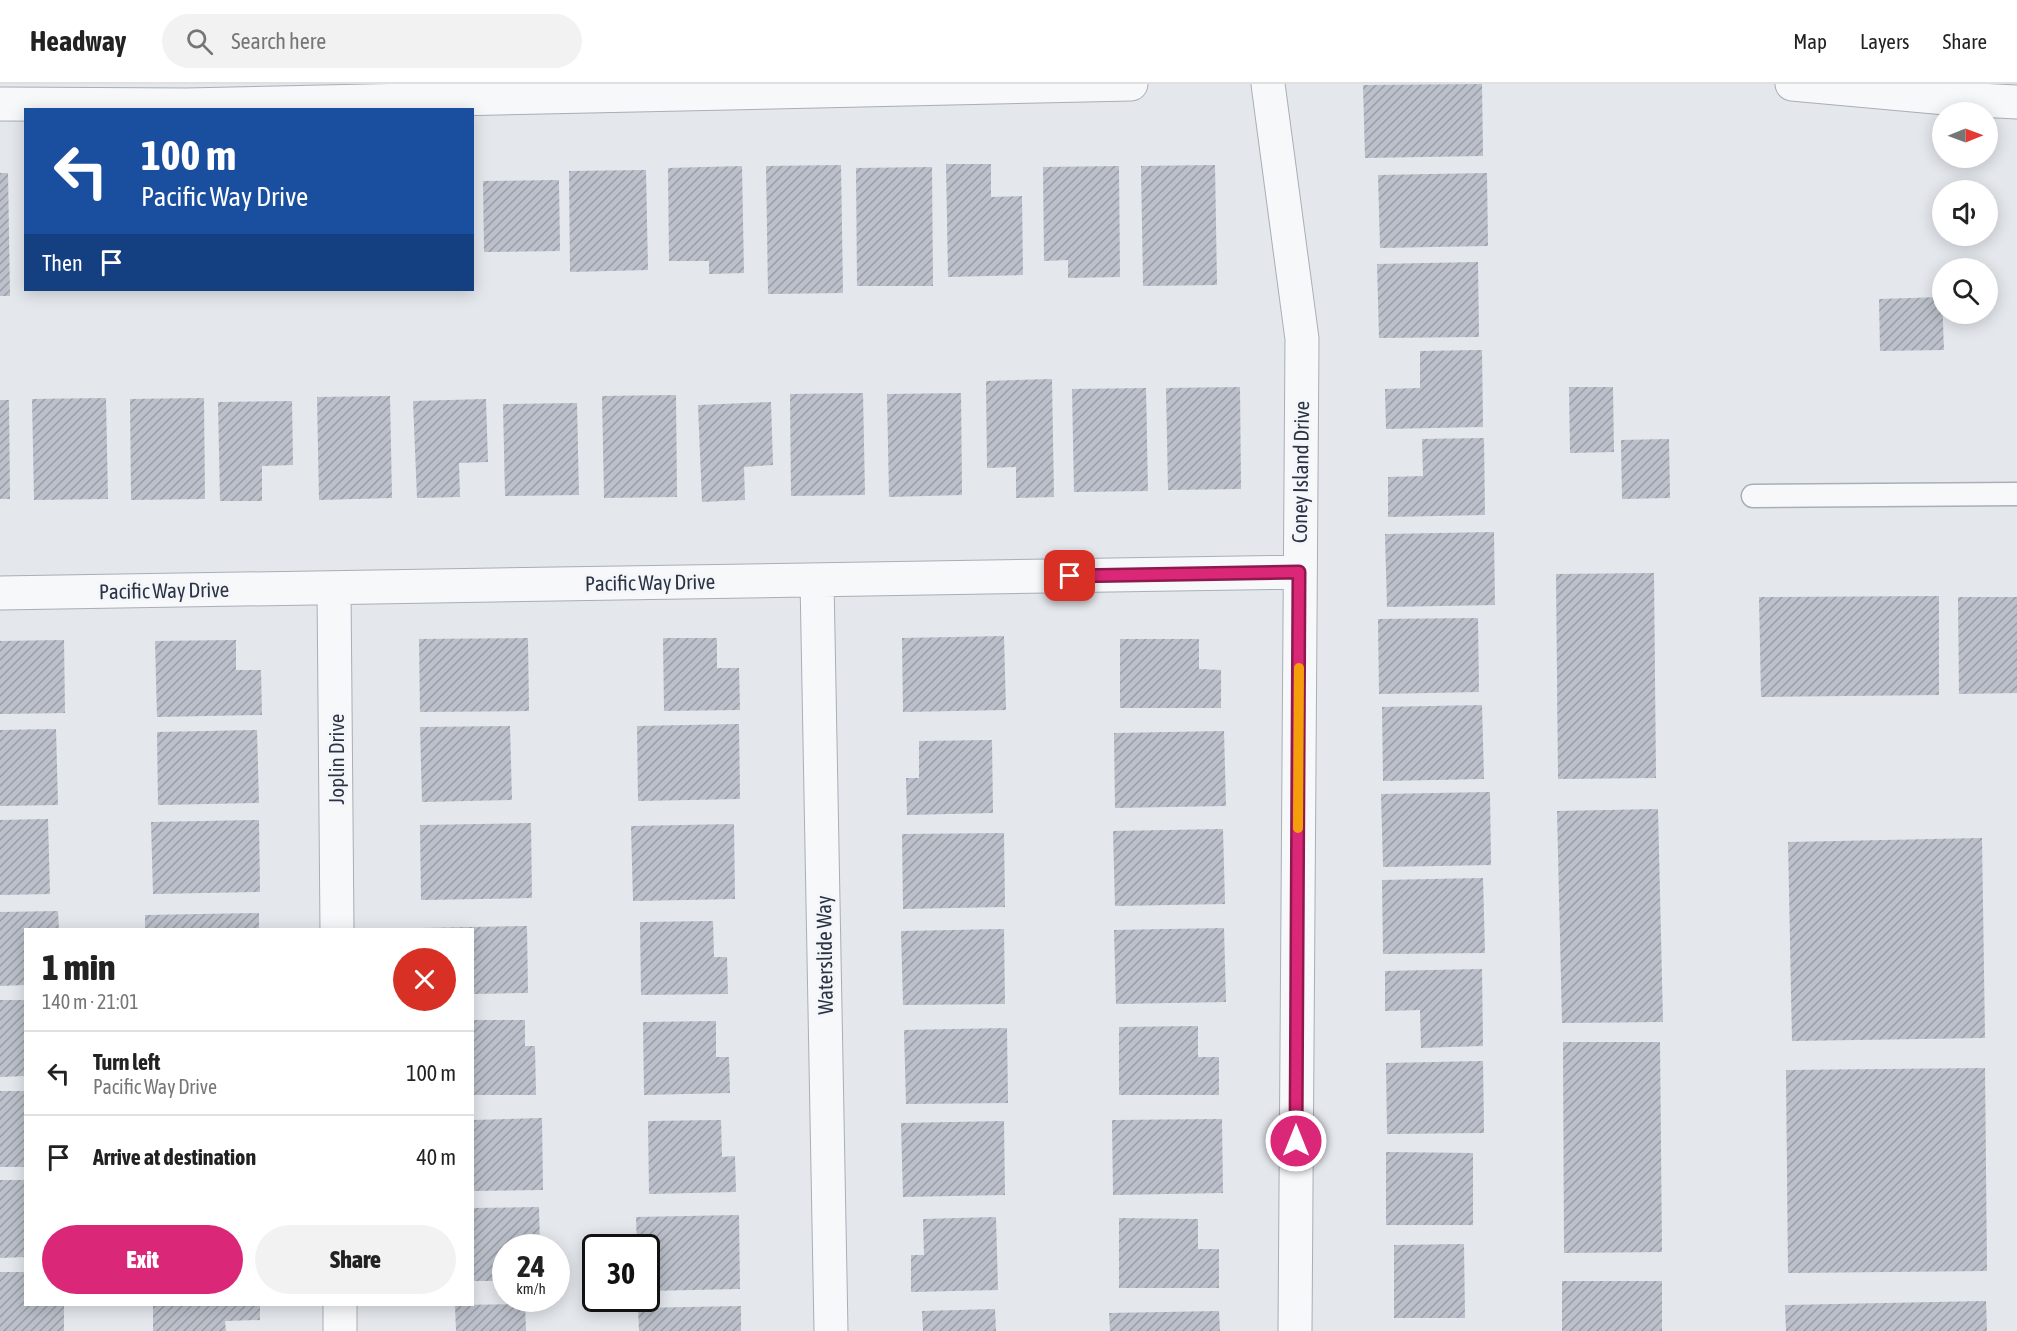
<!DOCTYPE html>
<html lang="en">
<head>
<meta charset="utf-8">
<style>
  :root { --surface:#fff; --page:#f2f2f2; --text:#222; --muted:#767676; --line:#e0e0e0; --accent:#db2777 }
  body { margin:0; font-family:"Asap Condensed",sans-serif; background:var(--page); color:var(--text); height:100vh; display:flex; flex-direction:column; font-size:22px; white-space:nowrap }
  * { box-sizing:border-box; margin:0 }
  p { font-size:20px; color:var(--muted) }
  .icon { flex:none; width:33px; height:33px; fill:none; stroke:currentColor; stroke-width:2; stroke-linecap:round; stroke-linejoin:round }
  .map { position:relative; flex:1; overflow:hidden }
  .sheet { position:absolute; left:24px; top:844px; width:450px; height:378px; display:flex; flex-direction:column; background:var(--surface); border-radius:0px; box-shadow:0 3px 15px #0003 }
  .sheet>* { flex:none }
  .guide { position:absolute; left:24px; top:24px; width:450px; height:183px; border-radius:0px; box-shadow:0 3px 15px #0003; background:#1a4fa0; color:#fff; overflow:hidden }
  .needle { width:39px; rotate:89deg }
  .fabs { position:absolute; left:1932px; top:18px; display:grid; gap:12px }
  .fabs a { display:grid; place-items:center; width:66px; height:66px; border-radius:50%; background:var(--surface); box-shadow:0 3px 15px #0003; font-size:30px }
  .speed { position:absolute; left:492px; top:1150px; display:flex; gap:12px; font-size:30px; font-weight:700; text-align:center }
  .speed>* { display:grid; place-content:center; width:78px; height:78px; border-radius:50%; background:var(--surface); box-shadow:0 3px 15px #0003; line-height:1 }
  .speed small { font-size:15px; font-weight:400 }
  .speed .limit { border:3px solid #111; border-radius:9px; background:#fff; color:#111 }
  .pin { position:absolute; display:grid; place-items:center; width:51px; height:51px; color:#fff; margin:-26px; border-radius:12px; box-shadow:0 3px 9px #0006 }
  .me { position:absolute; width:66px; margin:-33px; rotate:0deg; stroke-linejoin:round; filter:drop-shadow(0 0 4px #0008) }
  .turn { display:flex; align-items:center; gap:21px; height:126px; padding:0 18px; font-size:27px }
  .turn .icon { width:78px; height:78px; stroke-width:2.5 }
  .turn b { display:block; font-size:42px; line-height:51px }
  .then { display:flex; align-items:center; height:57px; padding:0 18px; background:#0003; gap:12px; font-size:22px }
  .round { display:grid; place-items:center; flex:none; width:63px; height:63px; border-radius:32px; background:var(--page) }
  .summary { display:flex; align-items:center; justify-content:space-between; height:102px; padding:0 18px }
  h1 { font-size:36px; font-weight:800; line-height:45px }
  .button { display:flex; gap:12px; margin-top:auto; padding:12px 18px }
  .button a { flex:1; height:69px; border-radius:36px; background:var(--accent); color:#fff; font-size:24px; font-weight:800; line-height:69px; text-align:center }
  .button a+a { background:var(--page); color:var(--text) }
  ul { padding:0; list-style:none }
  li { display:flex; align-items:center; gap:18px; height:84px; padding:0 18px; border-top:2px solid var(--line) }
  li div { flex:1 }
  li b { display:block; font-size:22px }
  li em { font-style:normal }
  header { display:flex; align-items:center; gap:36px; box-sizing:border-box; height:84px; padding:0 30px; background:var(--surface); border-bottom:2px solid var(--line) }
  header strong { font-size:28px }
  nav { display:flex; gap:33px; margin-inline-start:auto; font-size:21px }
  .search { width:420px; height:54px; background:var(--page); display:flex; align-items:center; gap:15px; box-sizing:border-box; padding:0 21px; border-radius:33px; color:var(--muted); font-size:22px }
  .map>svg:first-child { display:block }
  .building { fill:url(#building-hatch) }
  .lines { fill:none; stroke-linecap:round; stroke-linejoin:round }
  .lane-casing { stroke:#a9aeb7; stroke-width:25 }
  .street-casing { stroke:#a9aeb7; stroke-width:35 }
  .lane { stroke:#f7f8fa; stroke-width:22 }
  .street { stroke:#f7f8fa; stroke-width:33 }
  .route-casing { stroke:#8e194d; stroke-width:15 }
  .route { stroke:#db2777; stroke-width:10 }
  .slow { stroke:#f59e0b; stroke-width:10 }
  .labels { text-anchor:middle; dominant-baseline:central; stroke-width:6; stroke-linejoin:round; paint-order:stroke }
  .street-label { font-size:21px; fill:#2b3445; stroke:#f4f6f9 }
</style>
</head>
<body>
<header>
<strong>Headway</strong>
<div class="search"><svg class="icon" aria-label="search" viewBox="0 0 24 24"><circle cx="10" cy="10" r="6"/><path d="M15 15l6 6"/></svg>Search here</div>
<nav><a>Map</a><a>Layers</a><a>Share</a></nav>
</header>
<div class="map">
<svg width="2017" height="1247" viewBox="0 0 2017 1247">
  <defs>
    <pattern id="building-hatch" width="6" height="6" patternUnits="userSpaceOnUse" patternTransform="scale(1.5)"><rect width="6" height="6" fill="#bbc0ca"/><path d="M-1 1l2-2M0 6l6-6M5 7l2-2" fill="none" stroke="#989da6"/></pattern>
  </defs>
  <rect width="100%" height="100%" fill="#e4e7ec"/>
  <path class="building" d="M 1482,0 L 1483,72 L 1365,74 L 1363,1 Z
    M 946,80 L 991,80 L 991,113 L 1022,112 L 1023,191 L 948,193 Z
    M 841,81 L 843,209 L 768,210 L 766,82 Z
    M 1215,81 L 1217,201 L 1143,202 L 1141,82 Z
    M 742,82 L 744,189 L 709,190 L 709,177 L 669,177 L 668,84 Z
    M 1119,82 L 1120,193 L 1068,194 L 1068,176 L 1044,177 L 1043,83 Z
    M 932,83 L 933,202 L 857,202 L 856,84 Z
    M 646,86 L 648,186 L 570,188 L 569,87 Z
    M 0,89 L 8,89 L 10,212 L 0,212 Z
    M 1487,89 L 1488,162 L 1380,164 L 1378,91 Z
    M 559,96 L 560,167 L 484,168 L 483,97 Z
    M 1478,178 L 1479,253 L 1379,254 L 1377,180 Z
    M 1942,213 L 1944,266 L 1880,267 L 1879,215 Z
    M 1482,266 L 1483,343 L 1386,345 L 1385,305 L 1420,304 L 1420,267 Z
    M 1052,295 L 1054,413 L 1016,414 L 1016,383 L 987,384 L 986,297 Z
    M 1240,303 L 1241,405 L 1168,406 L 1166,304 Z
    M 1569,303 L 1613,303 L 1614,368 L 1570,369 Z
    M 1146,304 L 1148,407 L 1074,408 L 1072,305 Z
    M 863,309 L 865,411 L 791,412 L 790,310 Z
    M 961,309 L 962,411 L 889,413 L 887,310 Z
    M 676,311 L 677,413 L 604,414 L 602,312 Z
    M 390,312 L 392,414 L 319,416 L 317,313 Z
    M 106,314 L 108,415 L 34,416 L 32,315 Z
    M 204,314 L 205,415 L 131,416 L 130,315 Z
    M 486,315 L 488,378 L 459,379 L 460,413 L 417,414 L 413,317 Z
    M 0,316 L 9,316 L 10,415 L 0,415 Z
    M 292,317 L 293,381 L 262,382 L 262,417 L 220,417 L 218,318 Z
    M 771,318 L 773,381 L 744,383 L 745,416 L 702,418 L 698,321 Z
    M 577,319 L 579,411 L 505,412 L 503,320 Z
    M 1484,354 L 1485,431 L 1388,433 L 1388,393 L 1423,392 L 1422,355 Z
    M 1669,355 L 1670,414 L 1622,415 L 1621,356 Z
    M 1494,448 L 1495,521 L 1387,523 L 1385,450 Z
    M 1654,489 L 1656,694 L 1558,695 L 1556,490 Z
    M 1939,512 L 1939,611 L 1761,613 L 1759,513 Z
    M 1958,513 L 2017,513 L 2017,609 L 1959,610 Z
    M 1478,534 L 1479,608 L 1379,610 L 1378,535 Z
    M 1004,552 L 1006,626 L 903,628 L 902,554 Z
    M 528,554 L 529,627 L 420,628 L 419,555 Z
    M 663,554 L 717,554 L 717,584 L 739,584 L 740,626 L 664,627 Z
    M 1120,555 L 1199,555 L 1199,585 L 1221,586 L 1221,624 L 1120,624 Z
    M 64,556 L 65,629 L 0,630 L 0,557 Z
    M 236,556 L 236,586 L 261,586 L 262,631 L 157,633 L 155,557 Z
    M 1482,621 L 1484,695 L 1383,697 L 1382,623 Z
    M 739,640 L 740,715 L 638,717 L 637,642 Z
    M 510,642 L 512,716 L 422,718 L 420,643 Z
    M 56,645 L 58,721 L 0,722 L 0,646 Z
    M 257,646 L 259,719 L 158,721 L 157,648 Z
    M 1224,647 L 1226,722 L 1115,724 L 1114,649 Z
    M 992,656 L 993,729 L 907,731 L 906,694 L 919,694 L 919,657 Z
    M 1490,708 L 1491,781 L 1383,783 L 1381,710 Z
    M 1658,725 L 1663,938 L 1562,939 L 1557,727 Z
    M 48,735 L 50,810 L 0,811 L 0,736 Z
    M 259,736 L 260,808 L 153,810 L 151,738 Z
    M 531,739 L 532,814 L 421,816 L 420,741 Z
    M 734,740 L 735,815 L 633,817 L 631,742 Z
    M 1223,745 L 1225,820 L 1115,822 L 1113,747 Z
    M 1004,749 L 1005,823 L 903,825 L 902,750 Z
    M 1982,754 L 1985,954 L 1792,957 L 1788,758 Z
    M 1483,794 L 1485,869 L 1383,870 L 1382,796 Z
    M 58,827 L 59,846 L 26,846 L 26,901 L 0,902 L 0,828 Z
    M 259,829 L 259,846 L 145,846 L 145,831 Z
    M 713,837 L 714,873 L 727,873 L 728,910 L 641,911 L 640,838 Z
    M 527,842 L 528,909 L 472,910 L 472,846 L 421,846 L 421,844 Z
    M 1224,844 L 1226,918 L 1116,920 L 1114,846 Z
    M 1004,845 L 1005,920 L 903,921 L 901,847 Z
    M 1482,885 L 1483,962 L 1421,964 L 1420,926 L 1385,927 L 1385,887 Z
    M 0,916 L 26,916 L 26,992 L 0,993 Z
    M 472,936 L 525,936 L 525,962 L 535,962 L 536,1011 L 472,1011 Z
    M 716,937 L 716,973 L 729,973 L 730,1009 L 644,1011 L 643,938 Z
    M 1198,942 L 1198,973 L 1219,973 L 1219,1011 L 1119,1011 L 1119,943 Z
    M 1007,944 L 1008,1019 L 906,1020 L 904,946 Z
    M 1563,958 L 1660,958 L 1662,1168 L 1564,1169 Z
    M 1483,977 L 1484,1049 L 1387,1050 L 1386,979 Z
    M 1985,984 L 1987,1187 L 1788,1189 L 1786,986 Z
    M 0,1007 L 26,1007 L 26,1083 L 0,1083 Z
    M 542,1034 L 543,1106 L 472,1107 L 472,1036 Z
    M 1222,1035 L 1223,1109 L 1113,1111 L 1112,1036 Z
    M 721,1036 L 722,1073 L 735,1072 L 736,1108 L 649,1110 L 648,1037 Z
    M 1004,1037 L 1005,1111 L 903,1113 L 901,1039 Z
    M 1386,1068 L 1473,1069 L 1473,1141 L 1386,1141 Z
    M 0,1096 L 26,1096 L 26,1173 L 0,1174 Z
    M 539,1123 L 540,1164 L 506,1164 L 506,1197 L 472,1197 L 472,1124 Z
    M 739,1131 L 740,1205 L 646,1207 L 646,1164 L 637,1164 L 636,1133 Z
    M 996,1133 L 998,1206 L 911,1208 L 911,1171 L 924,1171 L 923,1135 Z
    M 1119,1134 L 1198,1135 L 1198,1165 L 1219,1165 L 1219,1204 L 1119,1204 Z
    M 1464,1160 L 1465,1234 L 1394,1234 L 1394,1161 Z
    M 0,1188 L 26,1188 L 26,1221 L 64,1221 L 64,1247 L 0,1247 Z
    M 1562,1197 L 1662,1197 L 1662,1247 L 1562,1247 Z
    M 1986,1217 L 1987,1247 L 1786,1247 L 1785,1221 Z
    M 525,1220 L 526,1247 L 456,1247 L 455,1221 Z
    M 153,1221 L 260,1221 L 260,1236 L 225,1237 L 226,1247 L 153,1247 Z
    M 741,1222 L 741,1247 L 639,1247 L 638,1224 Z
    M 995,1225 L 996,1247 L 923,1247 L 922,1227 Z
    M 1219,1227 L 1220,1247 L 1110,1247 L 1109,1229 Z"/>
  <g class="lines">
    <g class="lane-casing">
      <path id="lane" d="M 1753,412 L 2017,410"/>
    </g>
    <g class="street-casing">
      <path id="street" d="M 1268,0 L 1302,255 L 1295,1247
        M 1792,0 L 1957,15 L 2017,18
        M 0,20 L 187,21 L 1131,0
        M 817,496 L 831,1247
        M 334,504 L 337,846
        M 0,509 L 1299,488
        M 340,1221 L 340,1247"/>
    </g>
    <use href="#lane" class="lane"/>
    <use href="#street" class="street"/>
  </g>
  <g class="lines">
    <g class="route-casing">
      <path id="route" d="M 1070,492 L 1299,488 L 1296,1057"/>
    </g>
    <use href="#route" class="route"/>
    <path class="slow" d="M 1298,744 L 1299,584"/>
  </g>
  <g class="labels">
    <g class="street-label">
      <text transform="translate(1300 388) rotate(-89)">Coney Island Drive</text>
      <text transform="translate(650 498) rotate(-1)">Pacific Way Drive</text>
      <text transform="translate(164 506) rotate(-1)">Pacific Way Drive</text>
      <text transform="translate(336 675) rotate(-90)">Joplin Drive</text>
      <text transform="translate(824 871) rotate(-91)">Waterslide Way</text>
    </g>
  </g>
</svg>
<div class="fabs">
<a><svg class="needle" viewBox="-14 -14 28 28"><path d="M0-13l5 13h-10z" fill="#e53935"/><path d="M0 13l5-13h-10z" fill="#767676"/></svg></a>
<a><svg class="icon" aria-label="sound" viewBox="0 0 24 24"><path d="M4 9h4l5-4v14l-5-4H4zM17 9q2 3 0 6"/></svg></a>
<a><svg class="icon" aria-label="search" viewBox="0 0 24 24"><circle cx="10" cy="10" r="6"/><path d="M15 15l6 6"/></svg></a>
</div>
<div class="speed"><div>24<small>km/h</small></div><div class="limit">30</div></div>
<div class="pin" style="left:1070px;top:492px;background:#d93025"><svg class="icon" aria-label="arrive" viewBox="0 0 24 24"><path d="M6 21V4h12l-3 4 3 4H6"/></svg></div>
<svg class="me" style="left:1296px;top:1057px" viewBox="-20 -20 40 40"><circle r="17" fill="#db2777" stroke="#fff" stroke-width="3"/><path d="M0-11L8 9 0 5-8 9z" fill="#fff"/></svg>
<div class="guide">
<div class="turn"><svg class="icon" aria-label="left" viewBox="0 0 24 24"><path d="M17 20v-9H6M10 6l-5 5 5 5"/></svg><div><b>100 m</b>Pacific Way Drive</div></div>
<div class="then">Then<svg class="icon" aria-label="arrive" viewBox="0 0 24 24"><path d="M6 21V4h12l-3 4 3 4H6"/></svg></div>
</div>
<section class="sheet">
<div class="summary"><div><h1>1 min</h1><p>140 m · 21:01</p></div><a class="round" style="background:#d93025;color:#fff"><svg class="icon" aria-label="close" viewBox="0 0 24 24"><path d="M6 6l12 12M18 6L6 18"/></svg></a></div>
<ul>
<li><svg class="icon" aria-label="left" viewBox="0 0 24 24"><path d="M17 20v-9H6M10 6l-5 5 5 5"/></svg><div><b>Turn left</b><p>Pacific Way Drive</p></div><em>100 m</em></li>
<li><svg class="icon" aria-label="arrive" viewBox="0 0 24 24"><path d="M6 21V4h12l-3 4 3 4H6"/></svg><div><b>Arrive at destination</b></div><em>40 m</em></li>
</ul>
<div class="button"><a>Exit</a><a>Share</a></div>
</section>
</div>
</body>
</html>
